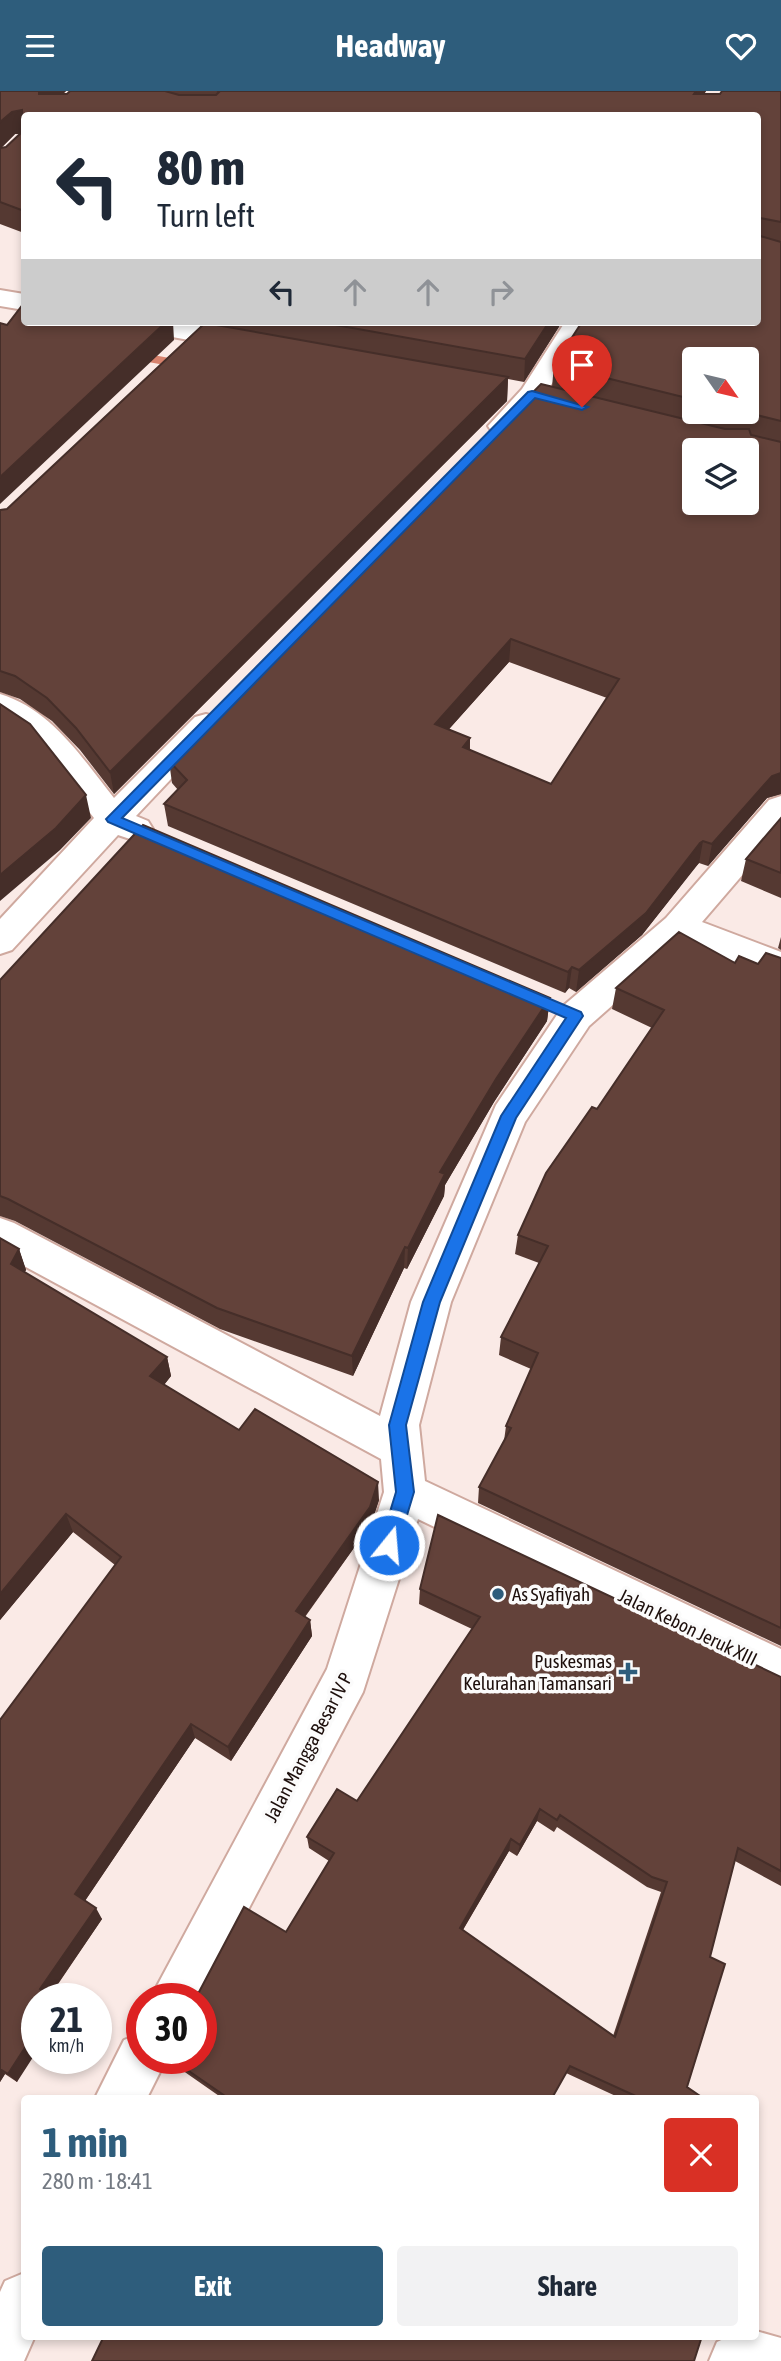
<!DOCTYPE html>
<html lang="en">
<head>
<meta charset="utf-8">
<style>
  :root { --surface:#fff; --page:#f2f2f3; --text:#1f2937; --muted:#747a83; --accent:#2e5d7c }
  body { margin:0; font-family:"Asap Condensed",sans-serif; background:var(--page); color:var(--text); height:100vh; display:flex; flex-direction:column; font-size:26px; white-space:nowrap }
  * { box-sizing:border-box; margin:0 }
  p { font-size:23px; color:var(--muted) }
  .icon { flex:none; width:38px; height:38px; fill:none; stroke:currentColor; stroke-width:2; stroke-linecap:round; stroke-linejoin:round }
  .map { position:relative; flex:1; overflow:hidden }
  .side { position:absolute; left:21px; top:2004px; width:738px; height:245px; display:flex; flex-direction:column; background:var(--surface); border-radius:7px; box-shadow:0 4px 10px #0003 }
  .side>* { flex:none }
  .guide { position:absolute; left:21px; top:21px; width:740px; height:214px; border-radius:7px; box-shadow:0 4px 10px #0003; background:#fff; color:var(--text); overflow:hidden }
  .needle { width:46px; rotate:124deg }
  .fabs { position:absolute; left:682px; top:256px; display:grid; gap:14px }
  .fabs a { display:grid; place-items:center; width:77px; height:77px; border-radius:7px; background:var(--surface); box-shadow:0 4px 10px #0003; font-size:35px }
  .speed { position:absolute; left:21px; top:1892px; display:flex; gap:14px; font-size:35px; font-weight:700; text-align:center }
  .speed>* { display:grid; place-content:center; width:91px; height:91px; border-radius:50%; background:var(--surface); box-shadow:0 4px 10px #0003; line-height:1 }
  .speed small { font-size:18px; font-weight:400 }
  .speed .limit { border:10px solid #d22; background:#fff; color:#111 }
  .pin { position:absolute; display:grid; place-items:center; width:60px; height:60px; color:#fff; margin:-72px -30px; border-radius:50% 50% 50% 0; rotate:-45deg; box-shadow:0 0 7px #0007 }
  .pin .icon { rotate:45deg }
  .me { position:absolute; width:77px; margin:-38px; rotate:17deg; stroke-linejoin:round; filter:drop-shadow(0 0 5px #0008) }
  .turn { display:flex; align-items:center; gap:24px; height:147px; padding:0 21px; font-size:32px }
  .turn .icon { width:91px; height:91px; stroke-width:2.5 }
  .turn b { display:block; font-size:49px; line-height:60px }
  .lanes { display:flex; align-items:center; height:66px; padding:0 21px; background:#0003; justify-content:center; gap:35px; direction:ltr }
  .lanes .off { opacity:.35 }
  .round { display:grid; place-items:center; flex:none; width:74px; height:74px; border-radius:7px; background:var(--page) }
  .overview { display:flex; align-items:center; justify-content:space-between; height:119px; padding:0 21px }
  h1 { font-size:42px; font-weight:700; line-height:52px; color:var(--accent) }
  .primary-button { display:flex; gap:14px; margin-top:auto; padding:14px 21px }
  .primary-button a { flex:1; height:80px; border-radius:7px; background:var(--accent); color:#fff; font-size:28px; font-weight:700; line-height:80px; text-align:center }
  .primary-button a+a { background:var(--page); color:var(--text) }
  header { display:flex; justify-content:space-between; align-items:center; height:91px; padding:0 21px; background:var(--accent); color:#fff; font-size:32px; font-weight:700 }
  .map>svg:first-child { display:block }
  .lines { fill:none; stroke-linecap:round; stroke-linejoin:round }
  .stream { fill:#d7826d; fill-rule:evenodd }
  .minor-casing { stroke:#cfa99f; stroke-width:4 }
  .minor { fill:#fff; fill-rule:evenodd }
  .wall { fill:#553932; fill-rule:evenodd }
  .shaded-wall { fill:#452e29 }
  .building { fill:#63423a; stroke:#452e29; stroke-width:2; fill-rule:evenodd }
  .route { fill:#1a73e8; stroke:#114b97; stroke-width:2 }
  .poi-dot { fill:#2e5d7c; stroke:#fbfbfb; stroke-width:2.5 }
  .labels { text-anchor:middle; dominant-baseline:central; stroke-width:7; stroke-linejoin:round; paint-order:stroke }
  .poi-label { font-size:19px; fill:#1d0f0c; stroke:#fbfbfb; text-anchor:start }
  .street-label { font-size:19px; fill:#1d0f0c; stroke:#fbfbfb }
</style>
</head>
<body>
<header><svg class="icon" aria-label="menu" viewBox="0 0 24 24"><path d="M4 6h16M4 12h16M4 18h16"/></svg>Headway<svg class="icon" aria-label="heart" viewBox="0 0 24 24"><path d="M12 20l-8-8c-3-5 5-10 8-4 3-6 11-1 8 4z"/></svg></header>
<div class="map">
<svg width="781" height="2270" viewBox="0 0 781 2270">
  <rect width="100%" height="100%" fill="#faeae6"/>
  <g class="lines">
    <path class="stream" d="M 131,260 L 186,270 L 192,274 L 186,278 L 127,267 L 127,261 Z"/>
    <g class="minor-casing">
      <path id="minor" d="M 0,199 L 24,203 L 24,219 L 0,215 Z
        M 120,231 L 177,231 L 245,243 L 254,245 L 258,251 L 254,257 L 245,259 L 133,239 L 124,237 Z
        M 565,231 L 591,231 C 576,254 531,333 509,342 C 503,344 498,342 492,341 L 488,335 L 522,298 Z
        M 0,603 C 51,618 83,668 114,707 L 195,626 L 206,623 L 217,626 L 222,634 L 136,725 L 148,730 L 153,738 L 148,746 L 136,750 L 118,744 L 12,859 L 0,863 L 0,828 L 94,727 L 37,654 L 0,629 Z
        M 781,705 L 781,739 L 702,831 L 781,861 L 781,888 L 683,852 L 589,935 L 525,1031 L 451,1211 L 419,1334 L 425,1390 L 781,1558 L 781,1603 L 418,1428 L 363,1601 L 201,1908 L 150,1908 L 327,1578 L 384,1401 L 381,1368 L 0,1162 L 0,1127 L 14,1132 L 380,1325 L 411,1211 L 496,1014 L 563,915 L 666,827 L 769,709 Z
        M 142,1942 L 142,1967 L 167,1967 L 147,2007 L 95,2007 L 124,1949 Z
        M 24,2182 L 24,2245 L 35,2245 L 24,2270 L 0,2270 L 0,2201 L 5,2190 Z
        M 756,2240 L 781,2247 L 781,2270 L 709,2270 L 717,2251 L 730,2245 L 756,2245 Z"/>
    </g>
    <use href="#minor" class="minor"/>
  </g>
  <path class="wall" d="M 0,0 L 66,0 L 63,3 L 67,3 L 70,0 L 706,0 L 704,3 L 781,0 L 781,703 L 767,707 L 708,775 L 699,772 L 696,775 L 642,844 L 576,901 L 569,897 L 565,902 L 168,735 L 164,713 L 178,699 L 172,692 L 169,670 L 552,296 L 554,274 L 758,231 L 24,24 L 24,142 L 0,133 ZM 15,43 L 20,43 L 6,56 L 1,57 ZM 695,268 L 747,320 L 695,320 ZM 509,571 L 607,607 L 551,693 L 470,659 L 470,647 L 449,638 Z
    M 191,231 L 562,231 L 524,291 L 508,288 L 507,310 L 114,703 L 80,659 L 52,630 L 20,608 L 0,601 L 0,419 L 7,418 L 203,233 Z
    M 781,727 L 781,807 L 741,790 L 746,768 Z
    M 781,846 L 781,859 L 778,857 Z
    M 781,867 L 781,1555 L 478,1412 L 479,1396 L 504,1350 L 506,1335 L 531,1278 L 499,1264 L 501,1246 L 539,1172 L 515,1163 L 518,1144 L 597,1018 L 652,937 L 612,918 L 616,897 L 735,872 L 758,873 Z
    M 0,889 L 550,907 L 547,930 L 494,1011 L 445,1094 L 444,1105 L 407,1178 L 404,1177 L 353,1285 L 220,1238 L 15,1130 L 0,1125 Z
    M 0,1147 L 19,1158 L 26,1179 L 24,1181 L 167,1266 L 171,1285 L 164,1294 L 239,1339 L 379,1409 L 371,1433 L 305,1526 L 310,1529 L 312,1545 L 231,1670 L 195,1647 L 85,1810 L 102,1828 L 50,1905 L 17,1991 L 5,1983 L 0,1991 L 0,1629 L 115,1474 L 73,1441 L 0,1529 Z
    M 420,1498 L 781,1586 L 781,1795 L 735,1770 L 710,1866 L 687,1996 L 703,2007 L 620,2007 L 566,1982 L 552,2007 L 222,2007 L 169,1970 L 167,1967 L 201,1967 L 199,1901 L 286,1841 L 329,1770 L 309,1757 L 307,1746 L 357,1710 L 472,1538 L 419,1513 ZM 537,1730 L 554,1741 L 557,1736 L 647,1796 L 661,1801 L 613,1945 L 463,1839 L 509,1760 L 517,1765 Z"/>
  <path class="shaded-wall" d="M 39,0 L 66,0 L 42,22 Z
    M 696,0 L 706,0 L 692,24 L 694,3 Z
    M 22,19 L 24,42 L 15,43 L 0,58 L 0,31 L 12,21 Z
    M 166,231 L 173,231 L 174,249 L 0,413 L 0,386 Z
    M 549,231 L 562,231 L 524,291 L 525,268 Z
    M 508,286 L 507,310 L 114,703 L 110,681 Z
    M 511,548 L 509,571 L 434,655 L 435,633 Z
    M 470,647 L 469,669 L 463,656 Z
    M 781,682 L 781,703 L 767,707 L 708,775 L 712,753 L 772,685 Z
    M 86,704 L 91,727 L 60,759 L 0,810 L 0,784 Z
    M 703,750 L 699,772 L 642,844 L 576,901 L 579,879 Z
    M 572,876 L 569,897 L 565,902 L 568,881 Z
    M 550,907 L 547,930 L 494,1011 L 445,1094 L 444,1105 L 407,1178 L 408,1157 L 440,1081 L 496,988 Z
    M 405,1156 L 404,1177 L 353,1285 L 352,1265 Z
    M 19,1158 L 26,1179 L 18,1194 L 11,1173 Z
    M 167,1266 L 171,1285 L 155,1305 L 150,1285 Z
    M 378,1391 L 379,1409 L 371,1433 L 297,1536 L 296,1520 Z
    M 66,1423 L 73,1441 L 0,1529 L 0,1503 Z
    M 310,1529 L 312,1545 L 231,1670 L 228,1656 Z
    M 191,1633 L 195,1647 L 82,1814 L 75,1803 Z
    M 540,1718 L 537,1730 L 517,1765 L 520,1754 Z
    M 511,1748 L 509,1760 L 458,1847 L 460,1837 Z
    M 96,1817 L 102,1828 L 48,1907 L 40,1898 Z
    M 37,1938 L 37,1960 L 17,1991 L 8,1983 Z
    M 0,1978 L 5,1983 L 0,1991 Z"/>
  <path class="building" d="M 0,0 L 39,0 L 39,3 L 67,3 L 70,0 L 165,0 L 179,4 L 216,4 L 219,1 L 218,0 L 696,0 L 694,3 L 720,3 L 722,0 L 781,0 L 781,131 L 760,127 L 760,145 L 781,151 L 781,330 L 740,320 L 747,320 L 747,268 L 695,268 L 695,309 L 554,274 L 582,231 L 758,231 L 758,24 L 24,24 L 24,120 L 0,111 L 0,57 L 6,56 L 23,40 L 22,19 L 12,21 L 0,31 Z
    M 24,212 L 24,231 L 166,231 L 0,386 L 0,232 L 7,234 Z
    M 319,231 L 549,231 L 525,268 Z
    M 205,232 L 508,286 L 110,681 L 76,637 L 47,607 L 15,585 L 0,580 L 0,419 L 7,418 Z
    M 541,293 L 725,338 L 749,338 L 751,344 L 781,351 L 781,682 L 772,685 L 712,753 L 703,750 L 700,752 L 646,822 L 579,879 L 572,876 L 568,881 L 164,713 L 187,689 L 169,670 ZM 695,359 L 747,359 L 747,411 L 695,411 ZM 511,548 L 619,588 L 551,693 L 463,656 L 470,647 L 435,633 Z
    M 0,613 L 30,633 L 86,704 L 56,737 L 0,784 Z
    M 781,727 L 781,782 L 746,768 Z
    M 143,734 L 550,907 L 496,988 L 440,1081 L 445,1083 L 408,1157 L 405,1156 L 352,1265 L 217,1217 L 8,1108 L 0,1105 L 0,889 Z
    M 679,841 L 735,872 L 739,865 L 758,873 L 766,862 L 781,867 L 781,1537 L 479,1396 L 511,1337 L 506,1335 L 538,1262 L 501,1246 L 548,1155 L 518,1144 L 546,1082 L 592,1016 L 597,1018 L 664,919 L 616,897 Z
    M 0,1147 L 19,1158 L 11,1173 L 167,1266 L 150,1285 L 239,1339 L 255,1318 L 378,1391 L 370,1416 L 296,1520 L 310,1529 L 228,1656 L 191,1633 L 75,1803 L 96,1817 L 40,1898 L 54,1908 L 37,1908 L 37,1938 L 8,1983 L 0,1978 L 0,1629 L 121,1466 L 66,1423 L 0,1503 Z
    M 438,1424 L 781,1586 L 781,1780 L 738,1757 L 710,1866 L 725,1873 L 687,1996 L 703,2007 L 640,2007 L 570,1975 L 552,2007 L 228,2007 L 170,1967 L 201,1967 L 201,1908 L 187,1908 L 190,1902 L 199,1901 L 244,1816 L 286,1841 L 334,1762 L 307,1746 L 337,1698 L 357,1710 L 480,1526 L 420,1498 ZM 540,1718 L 557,1729 L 560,1724 L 652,1786 L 667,1791 L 615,1946 L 460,1837 L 511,1748 L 520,1754 Z
    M 104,2245 L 702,2245 L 694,2270 L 92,2270 Z"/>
  <path class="route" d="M 532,300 L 588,316 L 582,319 L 535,307 L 122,727 L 581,921 L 583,925 L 516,1027 L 440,1211 L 406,1334 L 414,1401 L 398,1454 L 395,1460 L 389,1462 L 382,1460 L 380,1454 L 396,1401 L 389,1334 L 423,1211 L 501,1025 L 566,927 L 108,731 L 106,728 L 528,301 Z"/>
  <g class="poi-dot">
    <circle cx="498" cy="1503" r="7"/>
    <path d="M624.5 1570.5h7v7h7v7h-7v7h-7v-7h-7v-7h7z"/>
  </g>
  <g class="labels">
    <g class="poi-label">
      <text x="512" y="1503">As Syafiyah</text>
      <text x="612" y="1570" text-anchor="end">Puskesmas<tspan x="612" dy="22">Kelurahan Tamansari</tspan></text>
    </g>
    <g class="street-label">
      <text transform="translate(688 1536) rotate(26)">Jalan Kebon Jeruk XIII</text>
      <text transform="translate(308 1656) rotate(-62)">Jalan Mangga Besar IV P</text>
    </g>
  </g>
</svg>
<div class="fabs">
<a><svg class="needle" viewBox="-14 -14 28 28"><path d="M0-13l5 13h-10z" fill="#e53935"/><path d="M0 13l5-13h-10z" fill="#747a83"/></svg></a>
<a><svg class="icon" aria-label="layers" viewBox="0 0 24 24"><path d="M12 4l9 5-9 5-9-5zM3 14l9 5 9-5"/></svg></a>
</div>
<div class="speed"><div>21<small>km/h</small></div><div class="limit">30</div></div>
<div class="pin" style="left:582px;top:316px;background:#d93025"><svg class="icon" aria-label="arrive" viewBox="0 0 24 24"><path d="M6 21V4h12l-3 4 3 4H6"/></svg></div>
<svg class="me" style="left:389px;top:1454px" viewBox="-20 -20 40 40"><circle r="17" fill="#1a73e8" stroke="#fff" stroke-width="3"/><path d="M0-11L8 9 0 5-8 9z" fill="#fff"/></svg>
<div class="guide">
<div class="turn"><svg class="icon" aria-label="left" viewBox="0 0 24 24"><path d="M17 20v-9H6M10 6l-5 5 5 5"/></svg><div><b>80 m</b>Turn left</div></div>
<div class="lanes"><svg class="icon" aria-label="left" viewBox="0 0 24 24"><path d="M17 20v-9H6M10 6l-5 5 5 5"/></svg><svg class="icon off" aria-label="ahead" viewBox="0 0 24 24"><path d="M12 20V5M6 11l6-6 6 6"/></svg><svg class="icon off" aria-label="ahead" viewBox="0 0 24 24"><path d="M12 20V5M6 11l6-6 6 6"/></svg><svg class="icon off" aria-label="right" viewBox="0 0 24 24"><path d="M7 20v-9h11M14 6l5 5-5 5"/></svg></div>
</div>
<section class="side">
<div class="overview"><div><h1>1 min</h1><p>280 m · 18:41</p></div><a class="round" style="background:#d93025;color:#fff"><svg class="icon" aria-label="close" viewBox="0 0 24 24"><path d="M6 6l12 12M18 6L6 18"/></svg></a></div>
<div class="primary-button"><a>Exit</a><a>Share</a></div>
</section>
</div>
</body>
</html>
